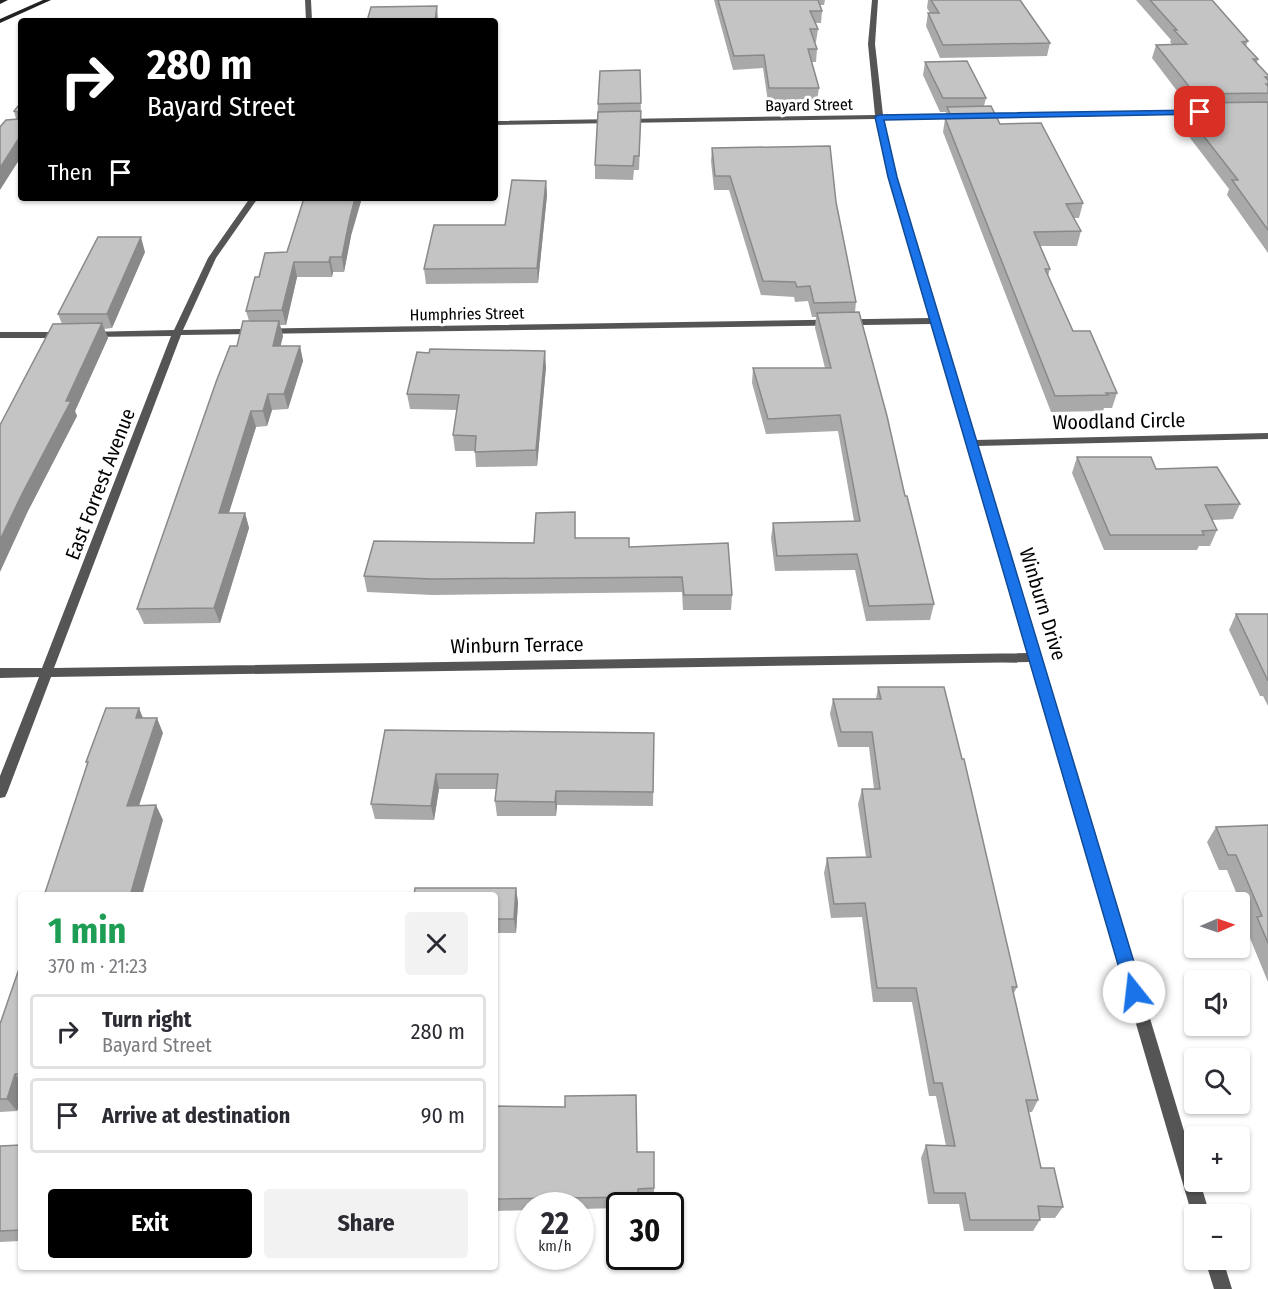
<!DOCTYPE html>
<html lang="en">
<head>
<meta charset="utf-8">
<style>
  :root { --surface:#fff; --page:#f2f2f3; --text:#2b2b33; --muted:#7c7c81; --line:#e1e1e2; --accent:#000 }
  body { margin:0; font-family:"Fira Sans Condensed",sans-serif; background:var(--page); color:var(--text); height:100vh; display:flex; flex-direction:column; font-size:22px; white-space:nowrap }
  * { box-sizing:border-box; margin:0 }
  p { font-size:20px; color:var(--muted) }
  .icon { flex:none; width:33px; height:33px; fill:none; stroke:currentColor; stroke-width:2; stroke-linecap:round; stroke-linejoin:round }
  .map { position:relative; flex:1; overflow:hidden }
  .panel { position:absolute; left:18px; top:892px; width:480px; height:378px; display:flex; flex-direction:column; background:var(--surface); border-radius:6px; box-shadow:0 2px 4px #0004 }
  .panel>* { flex:none }
  .banner { position:absolute; left:18px; top:18px; width:480px; height:183px; border-radius:6px; box-shadow:0 2px 4px #0004; background:#000; color:#fff; overflow:hidden }
  .needle { width:39px; rotate:88deg }
  .tools { position:absolute; left:1184px; top:892px; display:grid; gap:12px }
  .tools a { display:grid; place-items:center; width:66px; height:66px; border-radius:6px; background:var(--surface); box-shadow:0 2px 4px #0004; font-size:30px }
  .speed { position:absolute; left:516px; top:1192px; display:flex; gap:12px; font-size:30px; font-weight:700; text-align:center }
  .speed>* { display:grid; place-content:center; width:78px; height:78px; border-radius:50%; background:var(--surface); box-shadow:0 2px 4px #0004; line-height:1 }
  .speed small { font-size:15px; font-weight:400 }
  .speed .limit { border:3px solid #111; border-radius:9px; background:#fff; color:#111 }
  .pin { position:absolute; display:grid; place-items:center; width:51px; height:51px; color:#fff; margin:-26px; border-radius:12px; box-shadow:0 3px 9px #0006 }
  .me { position:absolute; width:66px; margin:-33px; rotate:344deg; stroke-linejoin:round; filter:drop-shadow(0 0 4px #0008) }
  .turn { display:flex; align-items:center; gap:21px; height:126px; padding:0 30px; font-size:27px }
  .turn .icon { width:78px; height:78px; stroke-width:2.5 }
  .turn b { display:block; font-size:42px; line-height:51px }
  .then { display:flex; align-items:center; height:57px; padding:0 30px; background:#0003; gap:12px; font-size:22px }
  .round { display:grid; place-items:center; flex:none; width:63px; height:63px; border-radius:6px; background:var(--page) }
  .summary { display:flex; align-items:center; justify-content:space-between; height:102px; padding:0 30px }
  h1 { font-size:36px; font-weight:700; line-height:45px; color:#1e9e55 }
  .cta { display:flex; gap:12px; margin-top:auto; padding:12px 30px }
  .cta a { flex:1; height:69px; border-radius:6px; background:var(--accent); color:#fff; font-size:24px; font-weight:700; line-height:69px; text-align:center }
  .cta a+a { background:var(--page); color:var(--text) }
  ul { padding:0; list-style:none }
  li { display:flex; align-items:center; gap:18px; height:75px; margin:0 12px 9px; padding:0 18px; border:3px solid var(--line); border-radius:6px }
  li div { flex:1 }
  li b { display:block; font-size:22px }
  li em { font-style:normal }
  .map>svg:first-child { display:block }
  .lines { fill:none; stroke-linecap:round; stroke-linejoin:round }
  .street { fill:#555; fill-rule:evenodd }
  .secondary { fill:#222; fill-rule:evenodd }
  .wall { fill:#a9a9a9 }
  .shaded-wall { fill:#898989 }
  .building { fill:#c4c4c4; stroke:#898989; stroke-width:1.5 }
  .route { fill:#1a73e8; stroke:#114b97; stroke-width:1.5 }
  .labels { text-anchor:middle; dominant-baseline:central; stroke-width:6; stroke-linejoin:round; paint-order:stroke }
  .far-street-label { font-size:16px; fill:#000; stroke:#fff }
  .street-label { font-size:20px; fill:#000; stroke:#fff }
</style>
</head>
<body>
<div class="map">
<svg width="1268" height="1289" viewBox="0 0 1268 1289">
  <rect width="100%" height="100%" fill="#fff"/>
  <g class="lines">
    <path class="street" d="M 305,0 L 311,0 L 312,21 L 306,21 Z
      M 872,0 L 878,0 L 875,44 L 883,115 L 961,114 L 965,116 L 961,118 L 883,119 L 896,177 L 975,440 L 1268,433 L 1268,439 L 977,446 L 1194,1164 L 1194,1182 L 1200,1182 L 1210,1215 L 1194,1215 L 1194,1219 L 1192,1215 L 1030,662 L 51,677 L 7,793 L 5,797 L 0,798 L 0,776 L 39,677 L 0,678 L 0,668 L 42,668 L 171,336 L 90,337 L 87,336 L 87,332 L 174,330 L 208,258 L 250,198 L 258,198 L 216,258 L 183,330 L 930,318 L 888,177 L 876,119 L 495,125 L 495,121 L 875,115 L 868,44 ZM 931,324 L 1028,653 L 54,668 L 181,335 Z
      M 1213,110 L 1216,110 L 1216,114 L 981,118 L 977,116 L 981,114 Z
      M 0,332 L 61,332 L 66,335 L 61,338 L 0,338 Z
      M 1205,1260 L 1223,1260 L 1232,1289 L 1214,1289 Z"/>
    <path class="secondary" d="M 0,0 L 8,0 L 0,4 Z
      M 43,0 L 51,0 L 0,23 L 0,19 Z"/>
  </g>
  <path class="wall" d="M 714,0 L 825,0 L 824,5 L 820,5 L 822,11 L 821,23 L 815,23 L 818,29 L 816,42 L 815,42 L 817,49 L 816,62 L 811,62 L 819,88 L 817,101 L 768,102 L 763,68 L 733,70 Z
    M 928,0 L 1020,0 L 1050,43 L 1047,56 L 940,58 L 926,26 L 928,13 L 930,13 L 927,8 Z
    M 1136,0 L 1212,0 L 1248,41 L 1246,46 L 1258,59 L 1257,63 L 1268,75 L 1268,253 L 1227,195 L 1229,189 L 1187,134 L 1191,120 L 1200,120 L 1197,116 L 1200,108 L 1190,108 L 1152,58 L 1156,45 L 1172,44 L 1170,42 L 1171,40 Z
    M 925,62 L 986,98 L 984,106 L 1000,124 L 1083,203 L 1079,218 L 1074,218 L 1081,231 L 1077,246 L 1040,246 L 1050,269 L 1048,276 L 1073,331 L 1117,393 L 1112,408 L 1104,408 L 1103,411 L 1051,412 L 943,132 L 946,112 L 940,112 L 923,75 Z
    M 640,70 L 641,116 L 639,170 L 634,170 L 633,180 L 595,179 L 595,165 L 598,104 Z
    M 21,106 L 0,190 L 16,119 L 14,111 Z
    M 712,148 L 836,202 L 856,302 L 855,312 L 934,604 L 930,620 L 866,621 L 855,570 L 775,571 L 771,538 L 773,523 L 854,521 L 838,431 L 766,434 L 752,383 L 753,368 L 825,368 L 815,328 L 816,317 L 812,317 L 808,301 L 795,302 L 794,297 L 761,295 L 729,190 L 714,190 L 711,161 Z
    M 546,181 L 547,195 L 538,283 L 426,284 L 424,269 L 505,225 Z
    M 351,236 L 344,272 L 333,272 L 332,277 L 297,277 L 286,325 L 280,325 L 283,336 L 280,346 L 300,346 L 303,361 L 288,409 L 272,410 L 267,426 L 256,427 L 229,513 L 245,513 L 249,528 L 220,623 L 144,624 L 137,609 L 237,346 L 249,321 L 246,311 L 259,277 L 287,252 Z
    M 145,252 L 112,328 L 104,329 L 108,338 L 75,411 L 77,416 L 29,509 L 62,324 L 58,314 Z
    M 546,367 L 537,466 L 476,467 L 475,451 L 455,451 L 453,435 L 457,410 L 410,409 L 407,394 Z
    M 1077,457 L 1156,469 L 1240,504 L 1233,519 L 1212,520 L 1217,530 L 1210,546 L 1199,546 L 1197,550 L 1104,550 L 1072,473 Z
    M 576,538 L 629,547 L 732,595 L 731,610 L 683,610 L 682,592 L 433,595 L 367,592 L 364,576 L 534,543 Z
    M 1236,614 L 1268,614 L 1268,706 L 1263,696 L 1260,696 L 1229,630 Z
    M 878,687 L 1017,987 L 1013,995 L 1038,1100 L 1032,1112 L 1028,1112 L 1041,1168 L 1063,1207 L 1055,1218 L 1040,1218 L 1040,1220 L 1033,1231 L 964,1231 L 959,1204 L 928,1204 L 921,1158 L 926,1145 L 946,1146 L 936,1096 L 929,1096 L 912,1002 L 873,1002 L 862,917 L 831,918 L 824,873 L 827,858 L 866,857 L 858,804 L 862,789 L 874,789 L 869,747 L 838,747 L 830,714 L 833,699 L 876,699 Z
    M 385,730 L 654,733 L 653,806 L 557,805 L 556,816 L 497,816 L 495,801 L 496,789 L 439,789 L 434,820 L 375,819 L 371,804 Z
    M 1268,825 L 1268,982 L 1247,931 L 1250,927 L 1227,870 L 1219,870 L 1207,842 L 1216,827 Z
    M 516,888 L 518,903 L 516,933 L 495,933 L 495,896 Z
    M 21,963 L 21,1101 L 17,1111 L 0,1112 L 0,1024 Z
    M 495,1106 L 637,1152 L 654,1152 L 654,1200 L 638,1200 L 638,1206 L 620,1206 L 620,1208 L 580,1209 L 580,1206 L 530,1206 L 530,1210 L 495,1211 Z
    M 21,1145 L 21,1241 L 0,1242 L 0,1146 Z"/>
  <path class="shaded-wall" d="M 437,6 L 438,21 L 435,21 Z
    M 21,135 L 21,157 L 0,190 L 0,168 Z
    M 546,181 L 547,195 L 538,283 L 537,268 Z
    M 355,198 L 362,198 L 351,236 L 344,272 L 342,257 L 349,222 Z
    M 141,237 L 145,252 L 112,328 L 107,314 Z
    M 330,257 L 333,272 L 332,277 L 329,262 Z
    M 294,262 L 297,277 L 286,325 L 282,310 Z
    M 279,321 L 283,336 L 277,361 L 273,346 Z
    M 102,323 L 108,338 L 75,411 L 77,416 L 29,509 L 0,572 L 0,540 Z
    M 300,346 L 303,361 L 288,409 L 284,394 Z
    M 545,351 L 546,367 L 537,466 L 536,450 Z
    M 268,394 L 272,410 L 267,426 L 263,411 Z
    M 251,411 L 256,427 L 224,528 L 219,513 Z
    M 245,513 L 249,528 L 220,623 L 214,608 Z
    M 139,708 L 145,723 L 136,718 Z
    M 157,718 L 163,733 L 134,821 L 127,806 Z
    M 436,774 L 439,789 L 434,820 L 431,806 Z
    M 556,791 L 557,805 L 556,816 L 555,802 Z
    M 156,805 L 163,820 L 142,896 L 130,896 Z
    M 516,888 L 518,903 L 516,933 L 514,919 Z
    M 15,1074 L 21,1082 L 21,1101 L 17,1111 L 7,1099 Z"/>
  <path class="building" d="M 718,0 L 818,0 L 822,11 L 810,11 L 818,29 L 810,29 L 817,49 L 808,49 L 819,88 L 769,88 L 764,55 L 734,56 Z
    M 931,0 L 1020,0 L 1050,43 L 943,45 L 928,13 L 939,13 Z
    M 1150,0 L 1212,0 L 1248,41 L 1242,42 L 1258,59 L 1253,59 L 1268,75 L 1268,77 L 1265,77 L 1268,80 L 1268,84 L 1266,84 L 1268,86 L 1268,93 L 1195,94 L 1156,45 L 1187,44 L 1174,30 L 1177,30 Z
    M 437,6 L 435,21 L 367,21 L 371,7 Z
    M 967,61 L 986,98 L 943,98 L 925,62 Z
    M 640,70 L 641,103 L 598,104 L 600,71 Z
    M 1268,102 L 1268,230 L 1232,180 L 1238,180 L 1191,120 L 1216,119 L 1201,103 Z
    M 19,105 L 21,106 L 21,135 L 0,168 L 0,127 L 6,120 L 18,119 L 18,112 L 14,111 Z
    M 991,106 L 1000,124 L 1041,123 L 1083,203 L 1066,204 L 1081,231 L 1034,232 L 1050,269 L 1045,269 L 1073,331 L 1090,331 L 1117,393 L 1106,393 L 1108,395 L 1055,396 L 945,118 L 952,118 L 947,107 Z
    M 641,111 L 639,156 L 634,156 L 633,166 L 595,165 L 598,112 Z
    M 830,146 L 836,202 L 856,302 L 814,303 L 810,286 L 797,287 L 795,282 L 763,281 L 730,176 L 715,176 L 712,148 Z
    M 512,180 L 546,181 L 537,268 L 424,269 L 434,225 L 505,225 Z
    M 304,198 L 355,198 L 349,222 L 342,257 L 330,257 L 329,262 L 294,262 L 282,310 L 246,311 L 255,277 L 259,277 L 265,253 L 287,252 Z
    M 98,237 L 141,237 L 107,314 L 58,314 Z
    M 859,312 L 887,416 L 905,496 L 907,496 L 934,604 L 869,606 L 857,554 L 777,556 L 773,523 L 860,521 L 840,415 L 768,419 L 753,368 L 831,368 L 817,313 Z
    M 243,321 L 279,321 L 273,346 L 300,346 L 284,394 L 268,394 L 263,411 L 251,411 L 219,513 L 245,513 L 214,608 L 137,609 L 216,382 L 230,346 L 237,346 Z
    M 102,323 L 66,401 L 71,401 L 22,494 L 0,540 L 0,425 L 53,324 Z
    M 430,349 L 545,351 L 536,450 L 475,452 L 476,436 L 453,435 L 459,395 L 407,394 L 417,352 L 429,353 Z
    M 1077,457 L 1151,457 L 1156,469 L 1217,467 L 1240,504 L 1205,505 L 1217,530 L 1202,531 L 1204,535 L 1110,535 Z
    M 575,512 L 575,538 L 629,538 L 629,547 L 728,543 L 732,595 L 684,595 L 682,577 L 431,579 L 364,576 L 374,541 L 534,543 L 536,513 Z
    M 1236,614 L 1268,614 L 1268,681 Z
    M 878,687 L 944,687 L 962,759 L 964,759 L 1017,987 L 1012,987 L 1038,1100 L 1026,1100 L 1041,1168 L 1054,1168 L 1063,1207 L 1038,1206 L 1040,1220 L 970,1220 L 965,1193 L 934,1193 L 926,1145 L 955,1146 L 942,1083 L 934,1083 L 916,988 L 877,988 L 865,903 L 834,904 L 827,858 L 871,857 L 862,789 L 880,789 L 872,732 L 841,732 L 833,699 L 881,699 Z
    M 106,708 L 139,708 L 136,718 L 157,718 L 127,806 L 156,805 L 130,896 L 44,896 L 88,762 L 86,762 Z
    M 385,730 L 654,733 L 653,792 L 556,791 L 555,802 L 495,801 L 498,774 L 436,774 L 431,806 L 371,804 Z
    M 1268,825 L 1268,943 L 1257,917 L 1262,916 L 1236,855 L 1228,855 L 1216,827 Z
    M 415,888 L 516,888 L 514,919 L 495,919 L 495,896 L 414,896 Z
    M 21,963 L 21,1074 L 15,1074 L 7,1099 L 0,1099 L 0,1024 Z
    M 636,1095 L 637,1152 L 654,1152 L 654,1188 L 638,1189 L 638,1197 L 495,1199 L 495,1106 L 565,1107 L 565,1096 Z
    M 21,1145 L 21,1230 L 0,1231 L 0,1146 Z"/>
  <path class="route" d="M 1200,110 L 1203,111 L 1203,114 L 884,120 L 897,177 L 1143,992 L 1141,997 L 1134,1000 L 1128,997 L 1126,992 L 888,177 L 875,117 L 879,115 Z"/>
  <g class="labels">
    <g class="far-street-label">
      <text transform="translate(809 105) rotate(-1)">Bayard Street</text>
      <text transform="translate(467 314) rotate(-1)">Humphries Street</text>
    </g>
    <g class="street-label">
      <text transform="translate(1119 421) rotate(-1)">Woodland Circle</text>
      <text transform="translate(100 484) rotate(-69)">East Forrest Avenue</text>
      <text transform="translate(1043 604) rotate(73)">Winburn Drive</text>
      <text transform="translate(517 645) rotate(-1)">Winburn Terrace</text>
    </g>
  </g>
</svg>
<div class="tools">
<a><svg class="needle" viewBox="-14 -14 28 28"><path d="M0-13l5 13h-10z" fill="#e53935"/><path d="M0 13l5-13h-10z" fill="#7c7c81"/></svg></a>
<a><svg class="icon" aria-label="sound" viewBox="0 0 24 24"><path d="M4 9h4l5-4v14l-5-4H4zM17 9q2 3 0 6"/></svg></a>
<a><svg class="icon" aria-label="search" viewBox="0 0 24 24"><circle cx="10" cy="10" r="6"/><path d="M15 15l6 6"/></svg></a>
<a>+</a>
<a>−</a>
</div>
<div class="speed"><div>22<small>km/h</small></div><div class="limit">30</div></div>
<div class="pin" style="left:1200px;top:112px;background:#d93025"><svg class="icon" aria-label="arrive" viewBox="0 0 24 24"><path d="M6 21V4h12l-3 4 3 4H6"/></svg></div>
<svg class="me" style="left:1134px;top:992px" viewBox="-20 -20 40 40"><circle r="19" fill="#fff"/><path d="M0-13L10 11 0 6-10 11z" fill="#1a73e8"/></svg>
<div class="banner">
<div class="turn"><svg class="icon" aria-label="right" viewBox="0 0 24 24"><path d="M7 20v-9h11M14 6l5 5-5 5"/></svg><div><b>280 m</b>Bayard Street</div></div>
<div class="then">Then<svg class="icon" aria-label="arrive" viewBox="0 0 24 24"><path d="M6 21V4h12l-3 4 3 4H6"/></svg></div>
</div>
<section class="panel">
<div class="summary"><div><h1>1 min</h1><p>370 m · 21:23</p></div><a class="round"><svg class="icon" aria-label="close" viewBox="0 0 24 24"><path d="M6 6l12 12M18 6L6 18"/></svg></a></div>
<ul>
<li><svg class="icon" aria-label="right" viewBox="0 0 24 24"><path d="M7 20v-9h11M14 6l5 5-5 5"/></svg><div><b>Turn right</b><p>Bayard Street</p></div><em>280 m</em></li>
<li><svg class="icon" aria-label="arrive" viewBox="0 0 24 24"><path d="M6 21V4h12l-3 4 3 4H6"/></svg><div><b>Arrive at destination</b></div><em>90 m</em></li>
</ul>
<div class="cta"><a>Exit</a><a>Share</a></div>
</section>
</div>
</body>
</html>
